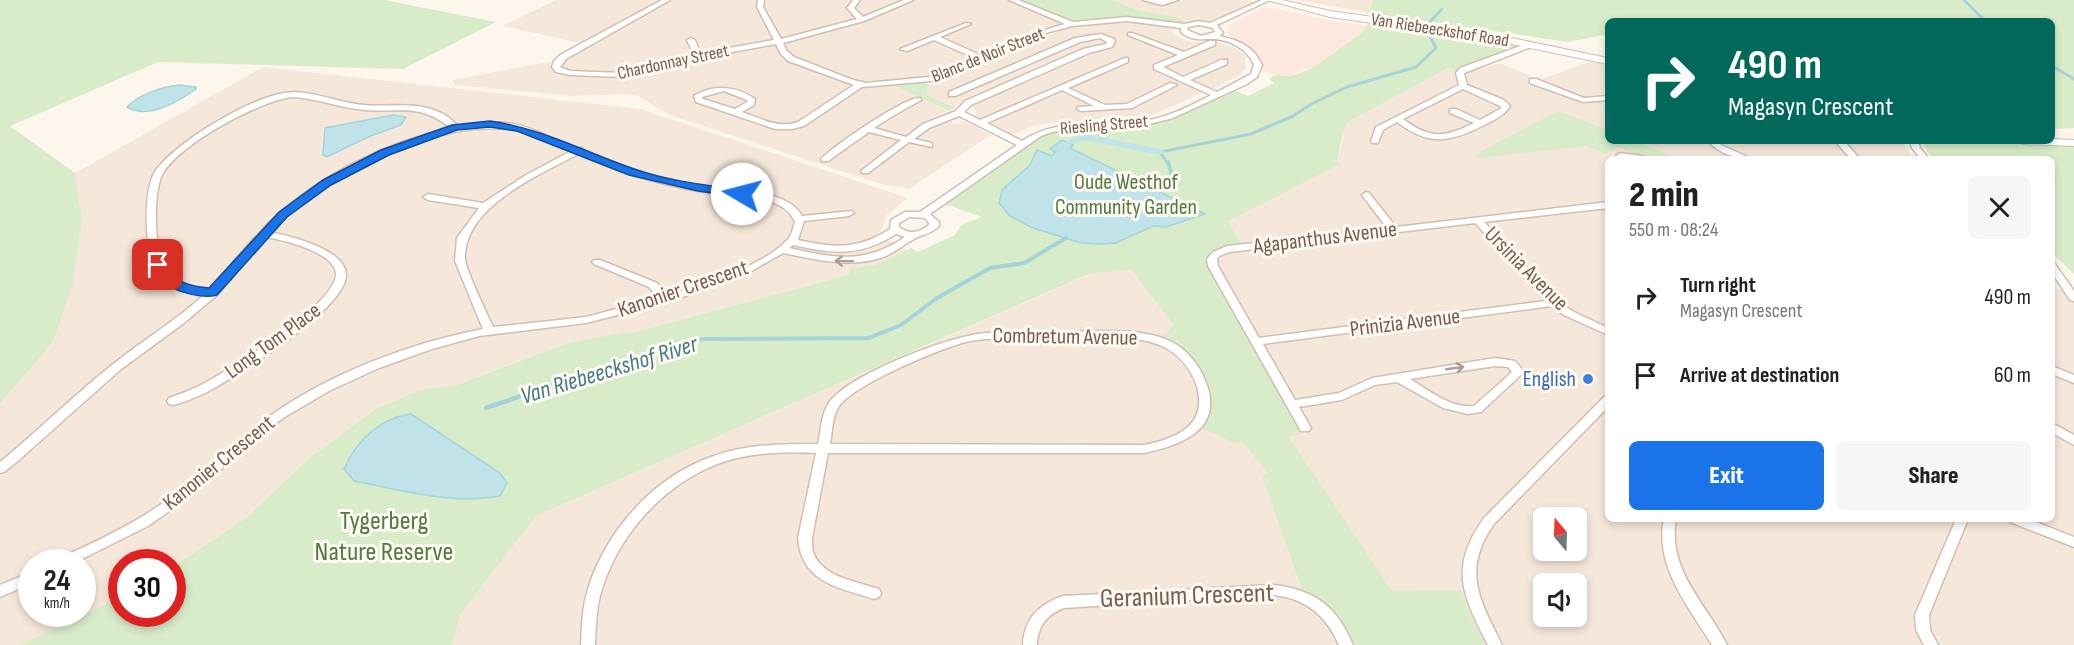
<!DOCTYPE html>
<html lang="en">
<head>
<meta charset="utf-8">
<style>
  :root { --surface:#fff; --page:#f6f6f6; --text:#222; --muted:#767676; --accent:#1a73e8 }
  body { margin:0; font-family:"Sofia Sans Condensed",sans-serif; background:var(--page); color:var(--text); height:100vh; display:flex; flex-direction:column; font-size:22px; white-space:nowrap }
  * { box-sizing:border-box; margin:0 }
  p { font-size:20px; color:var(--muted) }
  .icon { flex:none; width:33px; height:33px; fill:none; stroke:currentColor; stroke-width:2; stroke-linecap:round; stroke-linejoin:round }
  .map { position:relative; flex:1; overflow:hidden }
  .sheet { position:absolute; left:1605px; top:156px; width:450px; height:366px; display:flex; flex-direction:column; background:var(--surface); border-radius:9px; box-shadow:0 3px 9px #0003 }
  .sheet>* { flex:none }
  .guide { position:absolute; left:1605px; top:18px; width:450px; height:126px; border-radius:9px; box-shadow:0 3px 9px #0003; background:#00695c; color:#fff; overflow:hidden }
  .needle { width:39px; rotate:341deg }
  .controls { position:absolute; left:1533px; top:507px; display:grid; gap:12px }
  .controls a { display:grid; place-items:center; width:54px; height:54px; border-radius:9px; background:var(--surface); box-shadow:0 3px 9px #0003; font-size:30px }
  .speed { position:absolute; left:18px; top:549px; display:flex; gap:12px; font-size:30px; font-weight:700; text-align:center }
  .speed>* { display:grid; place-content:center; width:78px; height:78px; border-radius:50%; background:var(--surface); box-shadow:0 3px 9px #0003; line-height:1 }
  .speed small { font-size:15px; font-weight:400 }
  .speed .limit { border:9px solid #d22; background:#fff; color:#111 }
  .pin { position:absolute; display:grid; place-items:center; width:51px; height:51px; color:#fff; margin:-26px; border-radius:12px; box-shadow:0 3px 9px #0006 }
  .me { position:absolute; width:66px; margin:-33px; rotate:278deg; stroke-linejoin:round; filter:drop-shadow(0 0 4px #0008) }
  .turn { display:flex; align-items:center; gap:21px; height:126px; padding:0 24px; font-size:27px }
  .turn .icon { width:78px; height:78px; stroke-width:2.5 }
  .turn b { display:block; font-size:42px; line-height:51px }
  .round { display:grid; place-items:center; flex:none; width:63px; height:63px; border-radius:9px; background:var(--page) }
  .headline { display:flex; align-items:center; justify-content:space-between; height:102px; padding:0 24px }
  h1 { font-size:36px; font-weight:800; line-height:45px }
  .primary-button { display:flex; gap:12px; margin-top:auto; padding:12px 24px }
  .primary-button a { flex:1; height:69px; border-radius:9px; background:var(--accent); color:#fff; font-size:24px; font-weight:800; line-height:69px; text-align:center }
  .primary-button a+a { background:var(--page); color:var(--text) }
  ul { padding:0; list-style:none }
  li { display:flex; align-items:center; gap:18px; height:78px; padding:0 24px }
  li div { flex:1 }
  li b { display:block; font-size:22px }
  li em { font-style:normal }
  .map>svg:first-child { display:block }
  .residential { fill:#f5e8da; fill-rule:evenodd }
  .commercial { fill:#fde8e0 }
  .green { fill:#d8ecc9 }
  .water { fill:#bfe3e8; stroke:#a5d3da; stroke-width:1.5 }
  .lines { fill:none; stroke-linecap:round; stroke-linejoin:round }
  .stream-far2 { stroke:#a5d3da; stroke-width:3 }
  .stream-far1 { stroke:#a5d3da; stroke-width:4 }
  .stream { stroke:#a5d3da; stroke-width:4.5 }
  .canal { fill:#bfe3e8; fill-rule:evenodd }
  .minor-casing { stroke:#d1beb0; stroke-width:3 }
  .tertiary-casing { stroke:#d1beb0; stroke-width:2 }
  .minor { fill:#fff; fill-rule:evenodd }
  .tertiary { fill:#fff; fill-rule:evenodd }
  .oneway { stroke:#af9d94 }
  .route { fill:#1a73e8; stroke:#114b97; stroke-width:1.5 }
  .shop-dot { fill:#3f7fe0; stroke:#fffaf3; stroke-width:2 }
  .labels { text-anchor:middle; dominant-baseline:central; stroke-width:6; stroke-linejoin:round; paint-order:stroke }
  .far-street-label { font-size:18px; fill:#7a5c4d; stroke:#fffaf3 }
  .park-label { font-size:22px; fill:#537a41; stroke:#fffaf3 }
  .street-label { font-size:22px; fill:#7a5c4d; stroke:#fffaf3 }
  .shop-label { font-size:22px; fill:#366cbe; stroke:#fffaf3; text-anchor:end }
  .water-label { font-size:24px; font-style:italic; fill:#437c86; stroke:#fffaf3 }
  .near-park-label { font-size:27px; fill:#537a41; stroke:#fffaf3 }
  .near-street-label { font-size:27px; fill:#7a5c4d; stroke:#fffaf3 }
</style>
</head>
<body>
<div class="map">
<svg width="2074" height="645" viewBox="0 0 2074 645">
  <rect width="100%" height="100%" fill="#fdf6ec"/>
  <path class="residential" d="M 556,0 L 1011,0 L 1072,24 L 930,79 L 892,83 L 947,111 L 931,119 L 941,124 L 947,121 L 954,124 L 964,121 L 991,135 L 909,189 L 884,185 L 670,115 L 638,96 L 628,94 L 571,96 L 455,85 L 452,80 L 559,60 L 585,44 L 502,26 Z
    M 1113,0 L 1247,0 L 1258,4 L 1212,25 L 1188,25 L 1181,18 L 1137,10 Z
    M 1298,0 L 1373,0 L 1369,13 Z
    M 1100,23 L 1144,23 L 1172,28 L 1174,35 L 1191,42 L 1219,42 L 1237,49 L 1245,55 L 1247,58 L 1245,59 L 1246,68 L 1240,75 L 1210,90 L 1188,84 L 1203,92 L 1154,115 L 1126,119 L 1051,123 L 1036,125 L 1014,134 L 976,116 L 976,110 L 972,108 L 974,104 L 964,102 L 954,107 L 927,95 L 929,85 L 1061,30 Z
    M 1592,61 L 1608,64 L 1608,141 L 1904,141 L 1905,147 L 1916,159 L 1608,159 L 1608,519 L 2052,519 L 2052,288 L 2074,292 L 2074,645 L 452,645 L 460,615 L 536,516 L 1088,275 L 1338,162 L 1345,126 L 1348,122 L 1448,68 L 1465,73 L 1500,63 L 1539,80 ZM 1544,518 L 1576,518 L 1576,550 L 1544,550 ZM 1544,584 L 1576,584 L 1576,616 L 1544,616 Z
    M 263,67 L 640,109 L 908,198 L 887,215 L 881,231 L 877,234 L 908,250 L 878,264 L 851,269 L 848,275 L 632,333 L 622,333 L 561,345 L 454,386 L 423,389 L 377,408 L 308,459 L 247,517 L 173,567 L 172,562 L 122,562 L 121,597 L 20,645 L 0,645 L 0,404 L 53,342 L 82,219 L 75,173 ZM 32,562 L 82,562 L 82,614 L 32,614 Z"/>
  <path class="commercial" d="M 1266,7 L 1332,21 L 1368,26 L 1359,36 L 1319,66 L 1284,77 L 1262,71 L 1263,63 L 1260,56 L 1231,39 L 1228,31 L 1228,25 Z"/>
  <path class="green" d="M 0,0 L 384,0 L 496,22 L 403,69 L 158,62 L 10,126 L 75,173 L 82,219 L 72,286 L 53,342 L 0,404 Z
    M 1019,0 L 1113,0 L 1137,10 L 1181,18 L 1184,23 L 1122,18 L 1071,21 Z
    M 1373,0 L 2074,0 L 2074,128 L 2052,129 L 2052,21 L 1608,21 L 1608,34 L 1569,42 L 1369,13 Z
    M 1369,22 L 1481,37 L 1515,44 L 1518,47 L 1457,71 L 1448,68 L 1348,122 C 1341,131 1340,149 1338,161 L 1340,164 L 1228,221 L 1242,245 C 1228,246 1209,245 1206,262 L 1301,433 L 1288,436 L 1392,591 L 1461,590 L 1469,613 L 1485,645 L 1353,645 C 1343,617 1329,601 1302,589 L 1262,476 L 1268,474 L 1242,441 L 1234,443 L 1202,428 C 1228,392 1196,352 1161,338 L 1174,325 L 1131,269 L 1089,274 L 536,516 L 460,615 L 452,645 L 20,645 L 121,597 L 122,614 L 172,614 L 173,567 L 247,517 L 308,459 L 377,408 L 423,389 L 454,386 L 567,343 L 622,333 L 632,333 L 848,275 L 851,269 L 878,264 L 911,248 L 918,252 L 955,235 L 961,225 L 982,217 L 942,203 L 1036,138 L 1049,132 L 1157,123 L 1234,90 L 1248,96 L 1274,83 L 1269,79 L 1275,75 C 1300,81 1323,61 1342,47 C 1352,40 1364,35 1369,22 Z
    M 923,82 L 929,85 L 927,95 L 956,108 L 949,111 L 893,85 Z
    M 1558,111 L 1608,130 L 1608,141 L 1634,141 L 1678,159 L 1649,159 L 1618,147 L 1605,154 L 1587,146 L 1479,158 L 1476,154 Z
    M 1923,141 L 1999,141 L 2074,146 L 2074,274 L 2052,253 L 2052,159 L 1933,159 L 1926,150 Z"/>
  <path class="water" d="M 179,85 L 196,87 L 196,89 C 178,102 149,120 127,107 C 139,94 162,87 179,85 Z
    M 393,115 L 406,117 L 401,125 L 368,137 L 327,157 L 323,155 L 325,128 Z
    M 1062,140 L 1073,145 L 1070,148 L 1205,214 L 1166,227 L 1153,226 L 1116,243 L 1100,244 L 1081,243 L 1033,228 L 1010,216 L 999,203 L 1002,190 L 1030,165 L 1037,150 L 1052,156 L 1055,152 L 1050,149 Z
    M 411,414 L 500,473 L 507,483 L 500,496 C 451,505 402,490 354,481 L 344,469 C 356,441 380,418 411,414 Z"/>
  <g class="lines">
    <path class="stream-far2" d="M 1964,0 L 1985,21
      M 1428,24 L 1442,9
      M 2052,66 L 2074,79
      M 1168,164 L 1160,152 L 1251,134 L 1293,116 L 1313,103 L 1347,87 L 1416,67 L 1436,48 L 1427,30"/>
    <path class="stream-far1" d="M 1168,162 L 1172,175
      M 587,374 L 667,347 L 703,339 L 869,338 L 901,325 L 937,298 L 990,268 L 1024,263 L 1066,238"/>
    <path class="stream" d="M 486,408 L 591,372"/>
    <path class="canal" d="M 1084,134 L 1160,149 L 1165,152 L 1160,155 L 1085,140 L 1067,146 L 1062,143 Z"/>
    <g class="minor-casing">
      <path id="minor" d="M 662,0 L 670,0 L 566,59 L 560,67 L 570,71 L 623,73 L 694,55 L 687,40 L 691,38 L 695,40 L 700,53 L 774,40 L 757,7 L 758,0 L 764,0 L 763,7 L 781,39 L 857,19 L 847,8 L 853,0 L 860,0 L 854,8 L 863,17 L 904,0 L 913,0 L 864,21 L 783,43 L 787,51 L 794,57 L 853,80 L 866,83 L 928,77 L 974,58 L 934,40 L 907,51 L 900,49 L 966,23 L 971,24 L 940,37 L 980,55 L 1045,30 L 1065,24 L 1009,0 L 1018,0 L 1073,22 L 1127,17 L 1185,24 L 1199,21 L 1210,23 L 1262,0 L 1270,0 L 1217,25 L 1223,33 L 1219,36 C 1238,40 1254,46 1262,65 L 1257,77 L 1247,84 L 1173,118 L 1145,125 L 1077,129 L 1052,132 L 1041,136 L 930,214 L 939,222 L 939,226 C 931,234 923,234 914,239 C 905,244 896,251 886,256 C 852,269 817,260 783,253 L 748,273 L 669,302 L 586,323 L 479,336 L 432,349 L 379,368 L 329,391 L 283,418 L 255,440 L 188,498 L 148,526 L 76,562 L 58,562 L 59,558 C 101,540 142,520 178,492 C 211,467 239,437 273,414 C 331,373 413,342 483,329 L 455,261 L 457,238 L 479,208 L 428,200 L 423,197 L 428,194 L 483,203 L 526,175 L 571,151 C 553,144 534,133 515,130 C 435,118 325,175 270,232 C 289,236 347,249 346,276 C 344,310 237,376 207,392 C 197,397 185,402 173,405 L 169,404 L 167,401 L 169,398 C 179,394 189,391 199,386 C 226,372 336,305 336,274 C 335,252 283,240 266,237 L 217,295 L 184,323 L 120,370 L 19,460 L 4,472 L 0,473 L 0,462 C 38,431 73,396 112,365 C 142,341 175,321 204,295 C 188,292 169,289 159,275 C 144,256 142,189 156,170 C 178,141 248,99 284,93 C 311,89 337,103 364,105 C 384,107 404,103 423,107 C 432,109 441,112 448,117 C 451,119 456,125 459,126 C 466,128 479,124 486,123 C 497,122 512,123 522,126 C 540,131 566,147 582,148 L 583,150 C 609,161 635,171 662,178 C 674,181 686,184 698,185 C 725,190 788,188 802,216 L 852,211 L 854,213 L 849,216 L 804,221 L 798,240 C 835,248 857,250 890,229 L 891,220 L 905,212 L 920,212 L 1017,145 L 959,116 L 929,128 L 914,139 L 932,143 L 932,147 L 909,142 L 868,173 L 862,173 L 861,171 L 901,140 L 869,132 L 828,161 L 822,161 L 821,159 C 834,146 904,97 920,98 L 921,100 L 891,117 L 874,128 L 906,137 L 923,124 L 956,111 L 965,101 L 1083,49 L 1106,44 L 1107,42 L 1100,38 L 1080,42 L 955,96 L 949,96 L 949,92 L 1075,38 L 1101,34 L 1114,39 L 1115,41 L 1112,47 L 1089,53 L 971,105 L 964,112 L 980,120 L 1125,58 L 1128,58 L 1128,62 L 1068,88 L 1105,105 L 1127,104 L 1170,83 L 1177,85 L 1132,108 L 1081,111 L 1077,109 L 1078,107 L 1094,106 L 1062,90 L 987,123 L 1022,141 C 1059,116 1104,127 1145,121 C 1168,117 1190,106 1211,95 L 1154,69 L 1154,65 L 1178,55 L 1128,35 L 1128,33 L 1132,33 L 1184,52 L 1209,41 L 1215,41 L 1215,45 L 1163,67 L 1183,77 L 1221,60 L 1227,60 L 1227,64 L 1190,80 L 1217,92 L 1251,74 L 1254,65 C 1248,49 1229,39 1212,39 C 1200,39 1191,41 1181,32 L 1181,28 L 1127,21 L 1072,26 L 1049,32 L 932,81 L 862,87 L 804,126 L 792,129 L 775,129 L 696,102 L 694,96 C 713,84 736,86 755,99 L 754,105 L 742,112 C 760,118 779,129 798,122 L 854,85 L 788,61 L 781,54 L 776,44 L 698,58 L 623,77 L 570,75 L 556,72 L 552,67 L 554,61 L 560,55 ZM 1199,25 L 1213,28 L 1215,32 L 1201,36 L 1187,30 L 1188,27 ZM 724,91 L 747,100 L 747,102 L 735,109 L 703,99 L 702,97 ZM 292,97 C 314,98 335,106 357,109 C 397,115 415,100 451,128 C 385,143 321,174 271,221 C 249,242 230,267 209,290 C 195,288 177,285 167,273 C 154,256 152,192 163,173 C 180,144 259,101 292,97 ZM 578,154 C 616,171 656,184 698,191 C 722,195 748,193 771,202 C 783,206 790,211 795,222 C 793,227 792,235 788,239 C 763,267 702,284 667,296 L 657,283 L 600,260 L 594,260 L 592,262 L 594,264 L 649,287 L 658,298 L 586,317 L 493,327 C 487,313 466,271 465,259 C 463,207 539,175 578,154 ZM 910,217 L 925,218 L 929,223 L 929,225 C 919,233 909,235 899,227 L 899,223 ZM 896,234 L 905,237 C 864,265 834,258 789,248 L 793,245 C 833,254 860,257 896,234 Z
        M 1143,0 L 1178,0 L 1162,5 Z
        M 1529,43 L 1536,45 L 1464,73 L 1467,85 L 1504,100 L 1510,106 C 1504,116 1494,120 1484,125 C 1449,143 1429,146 1397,122 L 1383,130 L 1378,143 L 1372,143 L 1371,141 L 1376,127 L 1459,85 L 1456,73 L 1460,68 ZM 1463,89 L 1502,107 L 1500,109 L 1480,120 L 1456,109 L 1450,109 L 1450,113 L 1474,123 C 1444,138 1430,139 1403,119 Z
        M 1530,79 L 1536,79 L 1584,98 L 1608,96 L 1608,100 L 1583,102 L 1530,83 Z
        M 1708,141 L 1717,141 L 1721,145 L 1752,159 C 1736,159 1718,153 1708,141 Z
        M 1835,141 L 1844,141 L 1860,159 L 1851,159 Z
        M 1910,141 L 1918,141 L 1920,148 L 1929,159 L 1921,159 L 1912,148 Z
        M 1620,153 L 1643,156 L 1647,159 L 1617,158 L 1616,156 Z
        M 1366,192 L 1369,193 L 1396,227 L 1608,202 L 1608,208 L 1484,222 L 1558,301 L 1572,311 L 1608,328 L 1608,335 L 1564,315 L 1552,306 L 1263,344 L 1295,400 L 1339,393 L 1372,378 L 1495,358 L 1515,361 L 1524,372 L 1481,412 L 1468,414 L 1443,408 L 1397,382 L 1375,385 L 1342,400 L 1299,407 L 1311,428 L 1309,431 L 1301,431 L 1208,266 L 1207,259 L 1213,252 L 1227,246 L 1387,228 L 1362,195 ZM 1475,223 L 1546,301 L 1259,338 L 1218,266 L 1217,259 L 1219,256 L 1229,252 ZM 1495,366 L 1508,367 L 1512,372 L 1474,406 C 1452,409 1428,390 1410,379 Z
        M 2052,263 L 2055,264 L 2074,291 L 2074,301 L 2070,300 L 2052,273 Z
        M 1105,331 C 1127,331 1152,332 1172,342 C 1187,350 1199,365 1205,380 C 1225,428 1184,445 1144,453 L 828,453 L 812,538 C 812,543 812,548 813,552 C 821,577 858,582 879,589 L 881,593 L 879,597 L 874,599 C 838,587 802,583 798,538 L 816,453 C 785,452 750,452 720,463 C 666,483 621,531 603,586 C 596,605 596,625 595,645 L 581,645 C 582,625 582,606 589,586 C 608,528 656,475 714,456 C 747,444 783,444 818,444 C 821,430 821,412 831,400 C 854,373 949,336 985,333 ZM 1105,337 C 1125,338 1146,338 1164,347 C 1178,354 1189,367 1195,381 C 1211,423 1179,438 1144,445 L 830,444 C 832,433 832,418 838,408 C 850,386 941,348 966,342 C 973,340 979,340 985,339 Z
        M 2052,366 L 2074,375 L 2074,383 L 2052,374 Z
        M 1608,396 L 1608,407 L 1494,524 C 1461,571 1480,600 1502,645 L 1488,645 C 1462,595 1449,567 1484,518 L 1604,397 Z
        M 2052,423 L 2074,435 L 2074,445 L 2052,433 Z
        M 1664,519 L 1676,519 C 1667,570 1706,603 1727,645 L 1712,645 C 1689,607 1654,566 1664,519 Z
        M 1956,519 L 1968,519 L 1929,615 L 1930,630 L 1938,645 L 1924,645 L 1916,630 L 1915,615 Z
        M 2009,519 L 2028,519 L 2074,537 L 2074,547 L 2010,522 Z
        M 32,572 L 32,583 L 0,597 L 0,585 Z
        M 1274,585 C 1316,590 1337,607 1353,645 L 1339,645 C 1326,615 1306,599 1274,595 L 1064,608 C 1046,615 1038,626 1037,645 L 1023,645 C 1024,619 1039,604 1063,596 Z"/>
    </g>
    <g class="tertiary-casing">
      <path id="tertiary" d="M 1267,0 L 1282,0 L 1330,11 L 1487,33 L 1608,58 L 1608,64 L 1487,39 L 1330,17 Z
        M 2052,139 L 2074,140 L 2074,146 L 2023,144 L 2018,141 L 2052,141 Z"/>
    </g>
    <use href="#minor" class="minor"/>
    <use href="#tertiary" class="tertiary"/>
  </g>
  <defs><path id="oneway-shaft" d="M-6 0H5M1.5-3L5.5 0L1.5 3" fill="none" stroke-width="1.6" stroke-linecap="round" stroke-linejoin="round" transform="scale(1.5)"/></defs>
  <g class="oneway">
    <use href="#oneway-shaft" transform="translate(844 261) rotate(-179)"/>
    <use href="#oneway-shaft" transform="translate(1455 368) rotate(-8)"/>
  </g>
  <path class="route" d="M 490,121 C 541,128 585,152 634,169 C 668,181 706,185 742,190 L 748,194 L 742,197 L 698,191 L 629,175 L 517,131 L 490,127 L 457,130 L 389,155 L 331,185 L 287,217 L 217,295 C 202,299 174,292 163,281 C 159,277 155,270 152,265 L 158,262 C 166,264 167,270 172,275 C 181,284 197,287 209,288 L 279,212 L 323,180 L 381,150 L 452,125 Z"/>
  <circle class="shop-dot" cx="1588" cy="379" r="6"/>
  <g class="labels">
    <g class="far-street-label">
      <text transform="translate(1440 30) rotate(9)">Van Riebeeckshof Road</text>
      <text transform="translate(988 55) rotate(-22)">Blanc de Noir Street</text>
      <text transform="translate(673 62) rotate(-12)">Chardonnay Street</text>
      <text transform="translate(1104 125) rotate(-5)">Riesling Street</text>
    </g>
    <g class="park-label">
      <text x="1126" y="182">Oude Westhof<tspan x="1126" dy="25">Community Garden</tspan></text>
    </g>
    <g class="street-label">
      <text transform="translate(1325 238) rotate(-7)">Agapanthus Avenue</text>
      <text transform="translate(1526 269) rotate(45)">Ursinia Avenue</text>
      <text transform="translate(683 289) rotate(-19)">Kanonier Crescent</text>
      <text transform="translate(1405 323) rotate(-7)">Prinizia Avenue</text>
      <text transform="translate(1065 337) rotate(1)">Combretum Avenue</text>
      <text transform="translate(273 341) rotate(-36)">Long Tom Place</text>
      <text transform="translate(219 463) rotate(-39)">Kanonier Crescent</text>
    </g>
    <g class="shop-label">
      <text x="1576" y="379">English</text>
    </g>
    <g class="water-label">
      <text transform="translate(609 370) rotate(-17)">Van Riebeeckshof River</text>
    </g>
    <g class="near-park-label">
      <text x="384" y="521">Tygerberg<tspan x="384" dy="31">Nature Reserve</tspan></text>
    </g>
    <g class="near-street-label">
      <text transform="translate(1187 596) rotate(-2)">Geranium Crescent</text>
    </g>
  </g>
</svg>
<div class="controls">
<a><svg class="needle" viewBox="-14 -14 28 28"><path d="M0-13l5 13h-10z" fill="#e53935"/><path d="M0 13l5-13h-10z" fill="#767676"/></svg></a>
<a><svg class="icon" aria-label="sound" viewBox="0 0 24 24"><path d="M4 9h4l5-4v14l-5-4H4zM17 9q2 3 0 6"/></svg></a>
</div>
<div class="speed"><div>24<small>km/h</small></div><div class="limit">30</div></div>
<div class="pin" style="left:158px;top:265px;background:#d93025"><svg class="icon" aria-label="arrive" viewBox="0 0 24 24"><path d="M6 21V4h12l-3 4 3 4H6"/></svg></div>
<svg class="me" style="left:742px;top:194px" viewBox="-20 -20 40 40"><circle r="19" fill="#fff"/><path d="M0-13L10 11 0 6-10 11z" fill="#1a73e8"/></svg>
<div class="guide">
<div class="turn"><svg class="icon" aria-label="right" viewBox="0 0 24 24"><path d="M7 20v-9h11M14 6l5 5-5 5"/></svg><div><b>490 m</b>Magasyn Crescent</div></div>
</div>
<section class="sheet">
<div class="headline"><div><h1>2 min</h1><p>550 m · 08:24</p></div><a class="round"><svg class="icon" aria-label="close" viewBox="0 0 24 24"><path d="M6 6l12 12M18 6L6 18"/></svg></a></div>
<ul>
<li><svg class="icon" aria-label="right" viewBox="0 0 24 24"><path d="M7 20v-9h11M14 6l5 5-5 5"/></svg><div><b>Turn right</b><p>Magasyn Crescent</p></div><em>490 m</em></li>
<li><svg class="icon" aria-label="arrive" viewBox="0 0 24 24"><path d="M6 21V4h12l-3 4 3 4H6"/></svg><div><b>Arrive at destination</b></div><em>60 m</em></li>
</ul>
<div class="primary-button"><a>Exit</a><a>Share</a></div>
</section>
</div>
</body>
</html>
